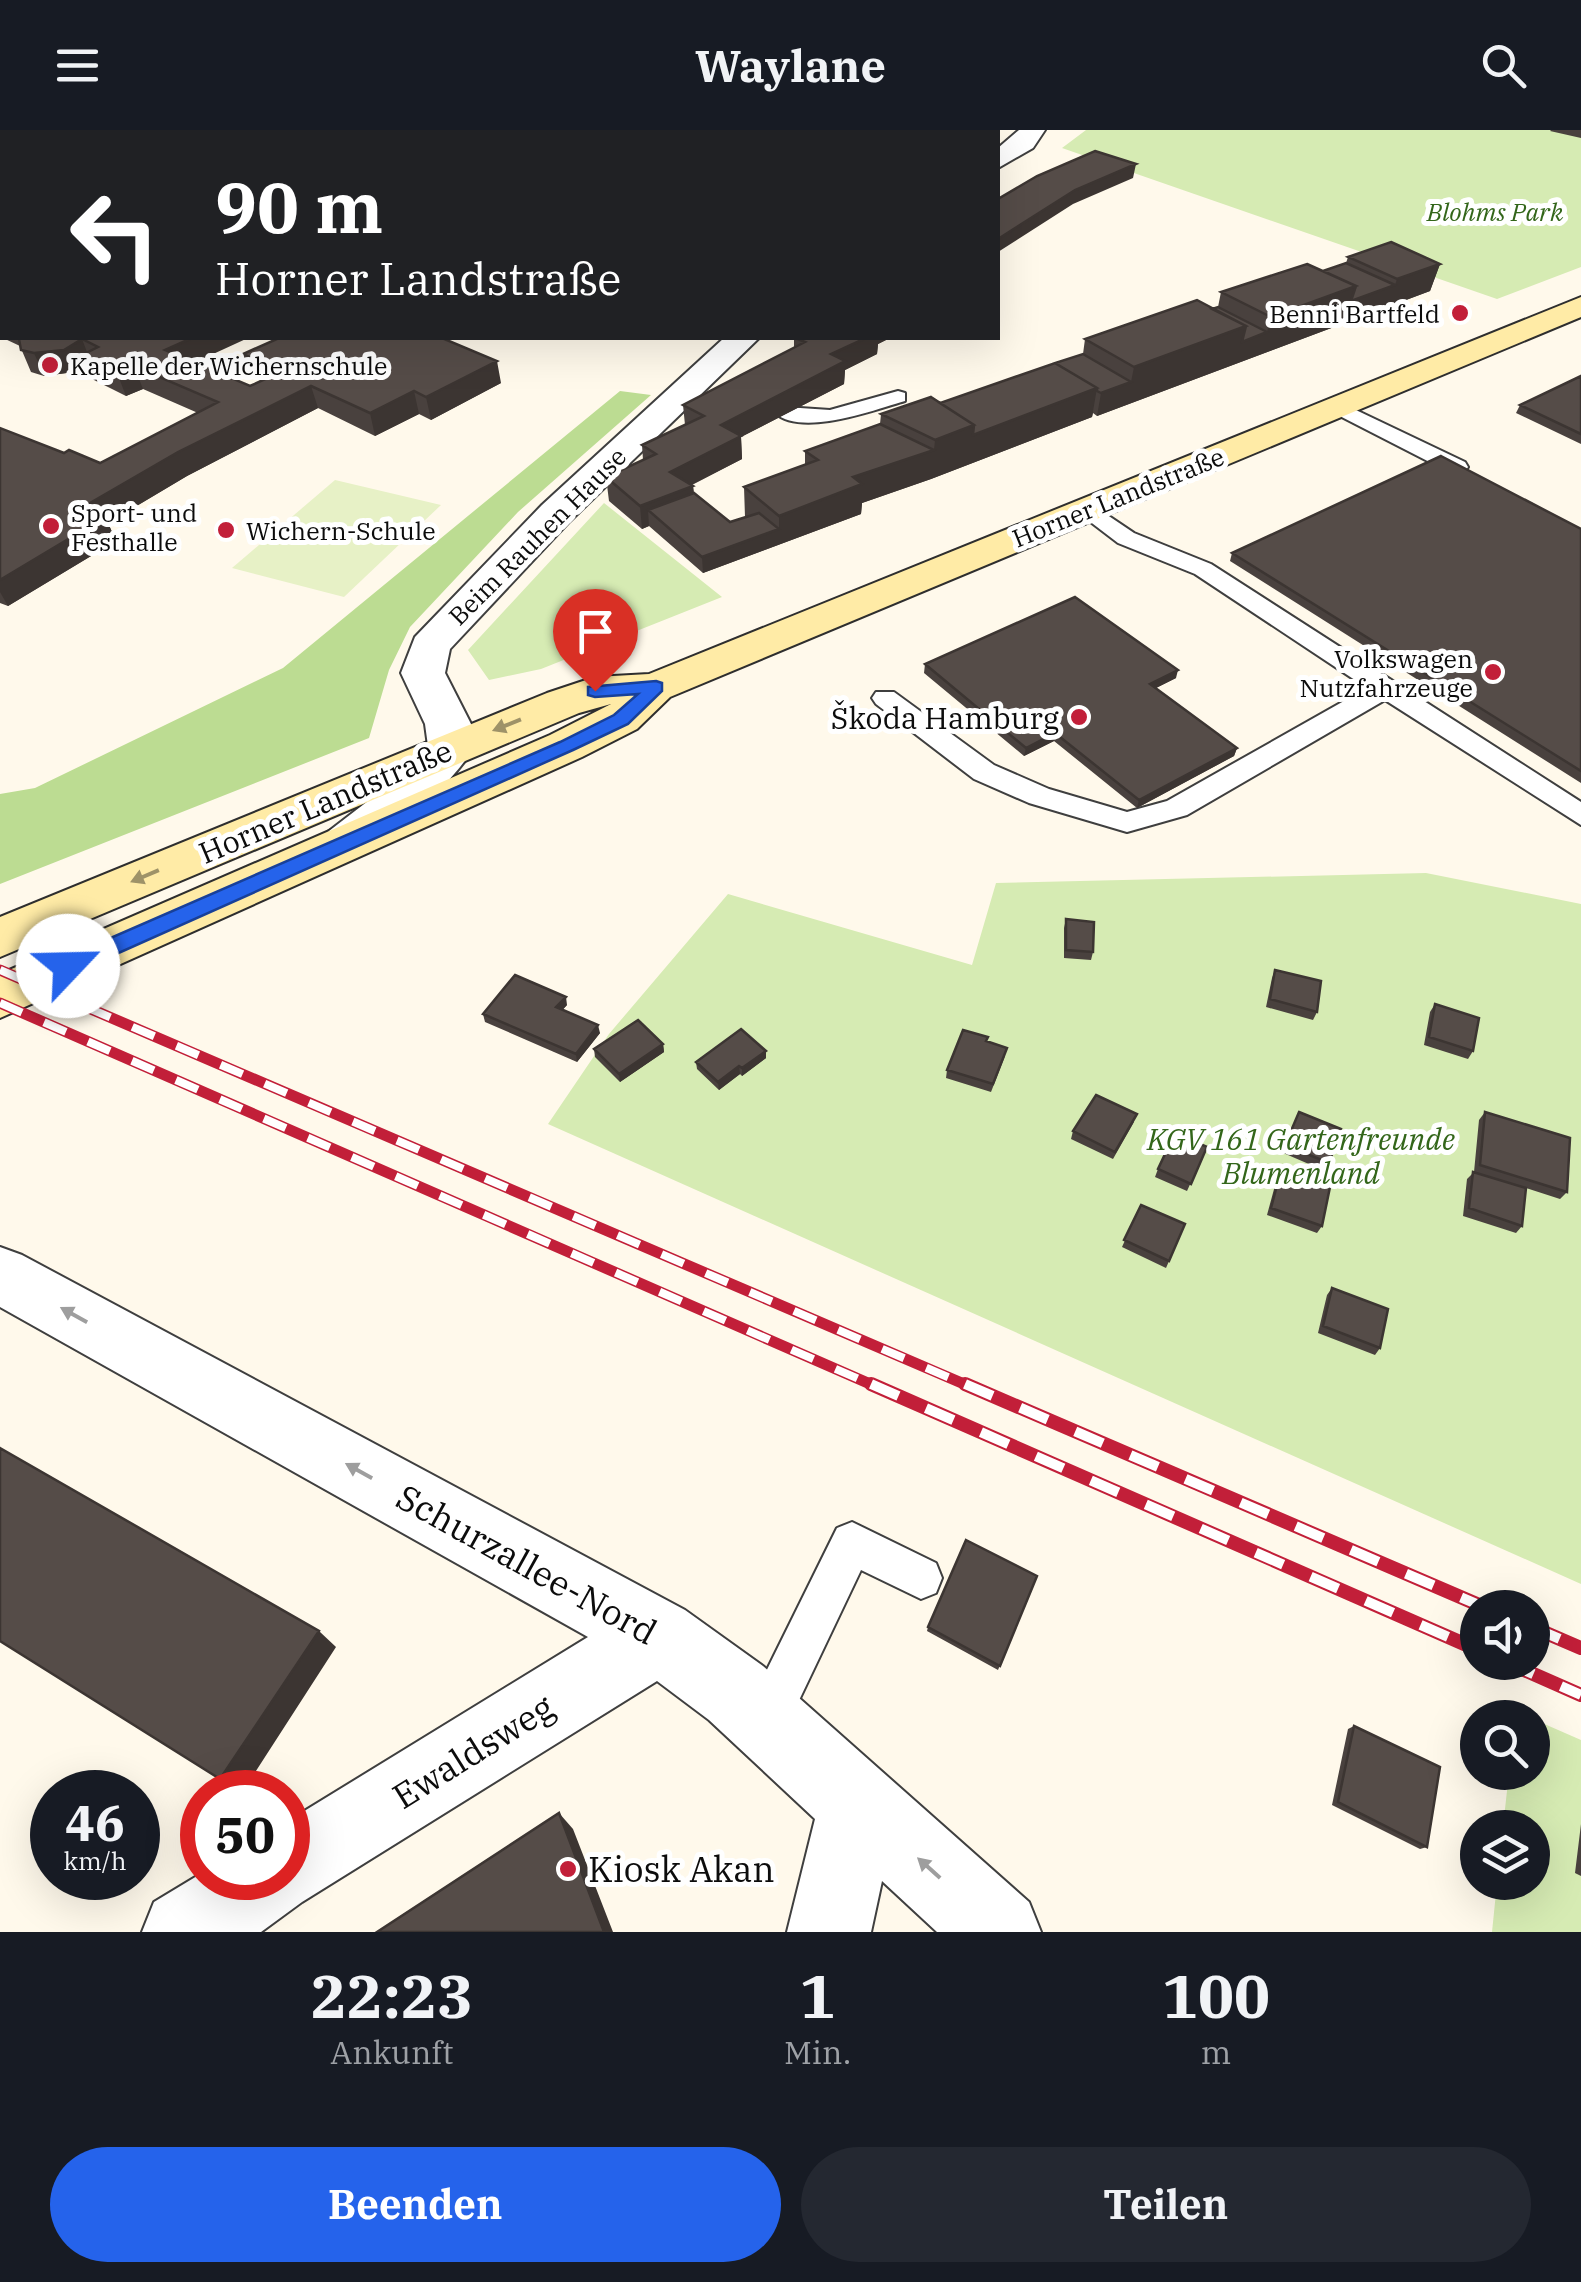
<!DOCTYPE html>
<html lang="de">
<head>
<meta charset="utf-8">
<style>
  :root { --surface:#171b24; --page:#242831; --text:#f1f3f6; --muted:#9ea1a6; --accent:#2563eb }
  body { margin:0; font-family:"IBM Plex Serif",serif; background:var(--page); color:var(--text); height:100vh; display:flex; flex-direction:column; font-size:38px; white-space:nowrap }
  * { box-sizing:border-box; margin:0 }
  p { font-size:32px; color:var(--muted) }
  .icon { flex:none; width:55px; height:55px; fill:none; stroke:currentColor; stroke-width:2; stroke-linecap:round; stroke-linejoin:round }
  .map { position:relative; height:1802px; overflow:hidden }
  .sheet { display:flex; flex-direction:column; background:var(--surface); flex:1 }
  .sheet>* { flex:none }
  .banner { position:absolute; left:0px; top:0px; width:1000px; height:210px; box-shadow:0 10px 40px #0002; background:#202124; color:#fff; overflow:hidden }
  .tools { position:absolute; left:1460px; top:1460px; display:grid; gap:20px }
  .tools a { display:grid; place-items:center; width:90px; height:90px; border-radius:50%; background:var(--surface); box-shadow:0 10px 40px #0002; font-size:50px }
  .speed { position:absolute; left:30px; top:1640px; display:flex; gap:20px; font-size:50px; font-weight:700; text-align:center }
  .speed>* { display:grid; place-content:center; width:130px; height:130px; border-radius:50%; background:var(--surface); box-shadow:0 10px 40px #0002; line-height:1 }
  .speed small { font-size:25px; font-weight:400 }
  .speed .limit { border:15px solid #d22; background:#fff; color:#111 }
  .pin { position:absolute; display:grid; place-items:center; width:85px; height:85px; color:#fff; margin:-102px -42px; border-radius:50% 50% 50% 0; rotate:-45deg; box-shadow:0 0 10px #0007 }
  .pin .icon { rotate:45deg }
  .me { position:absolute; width:110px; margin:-55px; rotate:66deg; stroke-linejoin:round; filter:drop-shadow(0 0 8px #0008) }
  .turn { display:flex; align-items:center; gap:35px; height:210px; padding:0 50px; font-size:45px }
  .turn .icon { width:130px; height:130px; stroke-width:2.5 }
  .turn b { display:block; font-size:70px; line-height:85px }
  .eta { display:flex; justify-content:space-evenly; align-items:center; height:170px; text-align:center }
  .eta b { font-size:60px; font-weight:700; line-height:70px }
  .button { display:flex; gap:20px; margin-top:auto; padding:20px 50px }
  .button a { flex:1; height:115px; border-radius:60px; background:var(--accent); color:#fff; font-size:40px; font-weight:700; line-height:115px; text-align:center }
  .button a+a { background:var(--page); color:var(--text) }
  header { display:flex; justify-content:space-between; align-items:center; height:130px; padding:0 50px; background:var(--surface); font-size:45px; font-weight:700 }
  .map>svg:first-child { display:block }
  .green { fill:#d6ebb3 }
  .forest { fill:#bcdc92 }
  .pitch { fill:#e7f1c6 }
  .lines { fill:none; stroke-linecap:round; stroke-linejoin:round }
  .service-casing { stroke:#3f3f3f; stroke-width:4 }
  .minor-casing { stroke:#3f3f3f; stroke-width:4 }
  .secondary-casing { stroke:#2e2e2e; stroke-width:4 }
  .service { fill:#fff; fill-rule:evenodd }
  .minor { fill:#fff; fill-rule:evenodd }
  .secondary { fill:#ffeba6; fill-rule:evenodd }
  .rail-far1-casing { stroke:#c21f39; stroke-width:11 }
  .rail-casing { stroke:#c21f39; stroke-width:14 }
  .rail-far1 { stroke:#fff; stroke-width:8; stroke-dasharray:24; stroke-linecap:butt }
  .rail { stroke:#fff; stroke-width:10; stroke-dasharray:30; stroke-linecap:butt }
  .wall { fill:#49413e }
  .shaded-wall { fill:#3c3532 }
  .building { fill:#554c48; stroke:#3c3532; stroke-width:2.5 }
  .oneway { fill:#9e9268 }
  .oneway2 { fill:#9e9e9e }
  .route { fill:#2563eb; stroke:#184099; stroke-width:2.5 }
  .poi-dot { fill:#c21f39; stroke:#fff; stroke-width:4 }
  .labels { text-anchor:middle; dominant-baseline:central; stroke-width:10; stroke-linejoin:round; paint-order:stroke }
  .far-park-label { font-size:25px; font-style:italic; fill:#33661a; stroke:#fff }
  .far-poi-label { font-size:25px; fill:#0c0c0c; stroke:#fff; text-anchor:start }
  .far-street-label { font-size:25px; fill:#0c0c0c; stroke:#fff }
  .poi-label { font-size:30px; fill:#0c0c0c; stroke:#fff; text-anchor:end }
  .street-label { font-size:30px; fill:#0c0c0c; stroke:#fff }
  .park-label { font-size:30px; font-style:italic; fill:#33661a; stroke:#fff }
  .near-street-label { font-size:35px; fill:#0c0c0c; stroke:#fff }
  .near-poi-label { font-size:35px; fill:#0c0c0c; stroke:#fff; text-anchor:start }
</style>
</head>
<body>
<header><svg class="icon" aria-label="menu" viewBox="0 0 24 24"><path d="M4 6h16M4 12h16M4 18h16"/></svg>Waylane<svg class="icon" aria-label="search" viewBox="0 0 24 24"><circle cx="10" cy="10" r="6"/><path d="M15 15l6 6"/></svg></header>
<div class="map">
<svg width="1581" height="1802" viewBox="0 0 1581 1802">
  <rect width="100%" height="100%" fill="#fff9eb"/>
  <path class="green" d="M 1086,0 L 1581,0 L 1581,137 L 1497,169 L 1062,18 Z
    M 604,373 L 722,467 L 541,539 L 489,550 L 468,520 Z
    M 1426,743 L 1581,774 L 1581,1454 L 548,994 L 609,904 L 728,764 L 972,835 L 996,753 Z
    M 1533,1589 L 1581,1610 L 1581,1802 L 1492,1802 L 1497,1753 L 1532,1752 L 1532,1698 L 1503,1697 L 1509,1643 L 1532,1642 Z"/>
  <path class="forest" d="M 620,261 L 651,265 L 518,382 L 410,497 L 389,540 L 369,608 L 0,754 L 0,664 L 35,658 L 283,538 Z"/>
  <path class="pitch" d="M 335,350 L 441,375 L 344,467 L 232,438 Z"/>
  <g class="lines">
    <g class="service-casing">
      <path id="service" d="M 898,261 L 905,263 L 905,271 C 874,280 802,307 775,283 L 785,277 L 830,280 Z
        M 1337,271 L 1465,332 L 1468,337 L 1465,342 L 1449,342 L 1330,281 L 1327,277 L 1330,273 Z
        M 1088,372 L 1134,403 L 1211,434 L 1581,672 L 1581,695 L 1385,570 L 1187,685 L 1127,702 L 1029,673 L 974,649 L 876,574 L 872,568 L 876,562 L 894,562 L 994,635 L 1049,659 L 1127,682 L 1167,671 L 1367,558 L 1195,444 L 1118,413 L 1080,384 L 1077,379 Z
        M 852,1392 L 936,1433 L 942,1448 L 936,1463 L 921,1469 L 861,1440 L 782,1606 L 766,1613 L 750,1606 L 743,1590 L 750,1574 L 837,1398 Z"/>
    </g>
    <g class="minor-casing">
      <path id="minor" d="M 1019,0 L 1045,0 L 1033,18 L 998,38 L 998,18 Z
        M 0,82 L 2,82 L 2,100 L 0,100 Z
        M 724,208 L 759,208 L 570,391 L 450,519 L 445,543 L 471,594 L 474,618 C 454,649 393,713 359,726 C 348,731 340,728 329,725 L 322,713 L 329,701 L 407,641 L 428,616 L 425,594 L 401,543 L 415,507 L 542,375 Z
        M 0,1117 L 22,1125 L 685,1480 L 763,1536 L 1029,1772 L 1041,1802 L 937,1802 L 882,1751 L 871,1802 L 787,1802 L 815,1689 L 709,1590 L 657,1551 L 302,1772 L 261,1802 L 142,1802 L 154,1772 L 202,1743 L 202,1748 L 288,1748 L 288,1691 L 588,1507 L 0,1177 Z"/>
    </g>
    <g class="secondary-casing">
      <path id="secondary" d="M 1581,167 L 1581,187 L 670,567 L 637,599 L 582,627 L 0,888 L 0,844 L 550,605 L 611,574 L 579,583 L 0,827 L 0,787 L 547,563 L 595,547 L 649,544 Z"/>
    </g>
    <use href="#service" class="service"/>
    <use href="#minor" class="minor"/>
    <use href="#secondary" class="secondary"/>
    <g class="rail-far1-casing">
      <path id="rail-far1" d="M 0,840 L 971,1257
        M 0,873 L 877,1257"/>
    </g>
    <g class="rail-casing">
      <path id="rail" d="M 871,1254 L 1478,1520
        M 965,1254 L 1486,1478
        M 1532,1497 L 1581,1518
        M 1506,1532 L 1581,1565"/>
    </g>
    <use href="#rail-far1" class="rail-far1"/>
    <use href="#rail" class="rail"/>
  </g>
  <path class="wall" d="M 389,0 L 485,0 L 485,1 L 481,2 L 396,2 Z
    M 793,0 L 873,0 L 873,2 L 800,2 Z
    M 1551,0 L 1581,0 L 1581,8 L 1550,1 Z
    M 2,110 L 2,148 L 1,149 L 2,150 L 2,207 L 0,206 L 0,111 Z
    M 1348,127 L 1440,134 L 1430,161 L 1097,286 L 1093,283 L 1092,287 L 931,349 L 862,373 L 861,384 L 703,443 L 649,396 L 642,399 L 609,371 L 606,347 L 643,330 L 642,315 L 685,295 L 683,275 L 794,218 L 794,208 L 890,208 L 878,214 L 877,224 L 845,240 L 844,254 L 741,307 L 742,329 L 692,355 L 693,356 L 694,363 L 730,392 L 745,387 L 744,357 L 805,335 L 805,321 L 880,294 L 881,284 L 940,273 L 1083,224 L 1085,209 L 1212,179 L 1218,177 L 1221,162 L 1323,141 L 1346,133 Z
    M 3,208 L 134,208 L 250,256 L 261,251 L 250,246 L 243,224 L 501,253 L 431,290 L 419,284 L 375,306 L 318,278 L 187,346 L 108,393 L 116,411 L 8,476 L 0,473 L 0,298 L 64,323 L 100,333 L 198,283 L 143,259 L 126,266 L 90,248 L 85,236 L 74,242 L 44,246 L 31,242 L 20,216 Z
    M 1581,246 L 1581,314 L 1516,283 L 1520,275 Z
    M 1581,399 L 1581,653 L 1230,431 L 1232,423 Z
    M 925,534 L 1176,548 L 1156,558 L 1237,618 L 1234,626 L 1137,678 L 1054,611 L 1024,626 L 924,543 Z
    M 1066,789 L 1093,822 L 1091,830 L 1064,828 L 1064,798 Z
    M 1275,840 L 1317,882 L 1313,890 L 1266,877 L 1272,848 Z
    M 1435,874 L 1473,921 L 1468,929 L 1424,915 L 1430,882 Z
    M 567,875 L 563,879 L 600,903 L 577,932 L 485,892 L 483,884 Z
    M 986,911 L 1005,926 L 991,962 L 946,948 L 947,940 Z
    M 663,914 L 664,922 L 620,952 L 595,927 L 594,919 Z
    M 766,921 L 766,928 L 742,946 L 740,944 L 719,960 L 697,939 L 696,932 Z
    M 1299,982 L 1329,1033 L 1325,1041 L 1281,1022 Z
    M 1485,982 L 1567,1062 L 1560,1069 L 1526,1058 L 1522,1096 L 1516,1103 L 1463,1086 L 1467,1049 L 1474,1042 L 1479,990 Z
    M 1134,992 L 1113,1029 L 1071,1009 L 1073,1001 Z
    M 1207,1017 L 1187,1061 L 1155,1047 L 1158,1039 Z
    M 1281,1040 L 1322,1096 L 1317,1103 L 1267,1085 L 1277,1048 Z
    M 1141,1075 L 1185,1094 L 1166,1138 L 1122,1117 Z
    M 1332,1158 L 1380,1218 L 1375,1225 L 1318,1203 L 1327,1165 Z
    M 1037,1446 L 998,1540 L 927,1501 L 928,1497 Z
    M 1354,1596 L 1427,1717 L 1420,1719 L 1332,1675 L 1348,1599 Z
    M 1581,1694 L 1581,1746 L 1575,1743 Z"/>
  <path class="shaded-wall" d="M 306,0 L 345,0 L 346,2 L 300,2 Z
    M 439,0 L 485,0 L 485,1 L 481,2 L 439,2 Z
    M 1136,34 L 1133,48 L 1073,74 L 998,122 L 998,109 L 1075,60 Z
    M 2,130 L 2,148 L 0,149 L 0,131 Z
    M 1440,134 L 1430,161 L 1097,286 L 1101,263 L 1131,252 L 1134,237 L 1246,196 L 1267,202 L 1271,187 L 1356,156 L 1395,155 L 1397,149 Z
    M 192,208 L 248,208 L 174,242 L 165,220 Z
    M 866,208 L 890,208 L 878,214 L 877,224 L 845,240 L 844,254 L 741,307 L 742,329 L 681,360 L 693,356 L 695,379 L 648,380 L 649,396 L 642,399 L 640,376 L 670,342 L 721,295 L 831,224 Z
    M 82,209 L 90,230 L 80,226 L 85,236 L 74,242 L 44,246 L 34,223 Z
    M 497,231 L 501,253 L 431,290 L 426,267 Z
    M 134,236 L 143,259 L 126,266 L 117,243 Z
    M 311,256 L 318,278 L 187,346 L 108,393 L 116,411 L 8,476 L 0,462 L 0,450 L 83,377 L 178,322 Z
    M 1097,258 L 1092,287 L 931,349 L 862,373 L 861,384 L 703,443 L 702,427 L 779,399 L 779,386 L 853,347 L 934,320 L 935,310 L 974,295 Z
    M 414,261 L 419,284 L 375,306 L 370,283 Z
    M 1178,540 L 1176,548 L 1148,562 L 1150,554 Z
    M 1055,603 L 1054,611 L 1024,626 L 1026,618 Z
    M 1237,618 L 1234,626 L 1137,678 L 1139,670 Z
    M 566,867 L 567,875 L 558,885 L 556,877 Z
    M 598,895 L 600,903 L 577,932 L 576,924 Z
    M 663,914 L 664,922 L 620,952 L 619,944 Z
    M 766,921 L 766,928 L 742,946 L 742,938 Z
    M 739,936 L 740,944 L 719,960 L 718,952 Z
    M 319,1501 L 336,1517 L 243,1661 L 220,1649 Z
    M 559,1683 L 573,1699 L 613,1802 L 604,1802 Z"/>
  <path class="building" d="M 242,0 L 306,0 L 300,2 L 238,2 Z
    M 831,0 L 873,0 L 867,2 L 837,2 Z
    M 926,0 L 970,0 L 966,2 L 922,2 Z
    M 1095,21 L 1136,34 L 1075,60 L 998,109 L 998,69 L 1037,46 Z
    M 0,41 L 2,43 L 2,56 L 0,56 Z
    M 2,110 L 2,130 L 0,131 L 0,111 Z
    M 1391,112 L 1440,134 L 1397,149 L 1348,127 Z
    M 1346,133 L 1395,155 L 1351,171 L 1356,156 L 1323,141 Z
    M 1307,134 L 1356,156 L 1271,187 L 1221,162 Z
    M 0,148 L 2,150 L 2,190 L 0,189 Z
    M 1197,170 L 1246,196 L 1134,237 L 1085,209 Z
    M 1218,177 L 1267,202 L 1242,212 L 1246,196 L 1212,179 Z
    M 20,208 L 192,208 L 165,220 L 250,256 L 281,242 L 243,224 L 279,208 L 442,208 L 497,231 L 426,267 L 414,261 L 370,283 L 311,256 L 178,322 L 83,377 L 105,387 L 0,450 L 0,298 L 64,323 L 69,320 L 100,333 L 218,272 L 134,236 L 117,243 L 80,226 L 98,217 L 82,209 L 64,220 L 34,223 L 21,220 L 19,209 Z
    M 795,208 L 866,208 L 831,224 L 845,231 L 721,295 L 741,306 L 670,342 L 693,356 L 640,376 L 606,347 L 656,324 L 642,315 L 704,286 L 683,275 L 805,212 Z
    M 1083,224 L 1131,252 L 1101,263 L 1097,261 L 1097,258 L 1055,233 Z
    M 1055,233 L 1097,258 L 973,305 L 974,295 L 940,273 Z
    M 1581,246 L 1581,304 L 1520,275 Z
    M 931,267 L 974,295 L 935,310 L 881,284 Z
    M 880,294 L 934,320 L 853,347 L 862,354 L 779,386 L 744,357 L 818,330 L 805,321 Z
    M 1441,326 L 1581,399 L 1581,641 L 1232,423 Z
    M 694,363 L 730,392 L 759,383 L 779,399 L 702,427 L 648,380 Z
    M 1075,467 L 1178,540 L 1150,554 L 1237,618 L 1139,670 L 1055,603 L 1026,618 L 925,534 Z
    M 1066,789 L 1094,792 L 1093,822 L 1066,820 Z
    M 1275,840 L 1321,851 L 1317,882 L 1270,869 Z
    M 515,845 L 566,867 L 556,877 L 598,895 L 576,924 L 483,884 Z
    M 1435,874 L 1479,888 L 1473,921 L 1429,907 Z
    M 638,890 L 663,914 L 619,944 L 594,919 Z
    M 741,899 L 766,921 L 742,938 L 739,936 L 718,952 L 696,932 Z
    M 963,900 L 988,907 L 986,911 L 1007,918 L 993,954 L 947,940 Z
    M 1096,965 L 1137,984 L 1115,1022 L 1073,1001 Z
    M 1299,982 L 1341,999 L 1329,1033 L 1285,1015 Z
    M 1485,982 L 1570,1008 L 1567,1062 L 1480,1035 Z
    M 1175,1003 L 1207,1017 L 1191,1054 L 1158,1039 Z
    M 1281,1040 L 1330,1057 L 1322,1096 L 1271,1078 Z
    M 1473,1042 L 1526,1058 L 1522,1096 L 1469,1078 Z
    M 1141,1075 L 1185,1094 L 1169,1131 L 1124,1110 Z
    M 1332,1158 L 1388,1179 L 1380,1218 L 1323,1196 Z
    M 0,1318 L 319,1501 L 220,1649 L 0,1511 Z
    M 966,1410 L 1037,1446 L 1000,1536 L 928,1497 Z
    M 1354,1596 L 1440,1637 L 1427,1717 L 1338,1672 Z
    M 559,1683 L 604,1802 L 377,1802 Z"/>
  <defs><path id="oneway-solid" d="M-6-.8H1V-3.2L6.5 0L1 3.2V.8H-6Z" transform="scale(2.5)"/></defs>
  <g class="oneway">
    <use href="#oneway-solid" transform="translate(507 595) rotate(158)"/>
    <use href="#oneway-solid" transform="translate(145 746) rotate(157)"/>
  </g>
  <g class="oneway2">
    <use href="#oneway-solid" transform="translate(74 1185) rotate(-151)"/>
    <use href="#oneway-solid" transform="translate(359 1341) rotate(-151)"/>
    <use href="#oneway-solid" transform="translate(929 1738) rotate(-138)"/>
  </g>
  <path class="route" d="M 656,551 L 662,553 L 662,561 L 628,594 L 573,620 L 76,842 L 68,844 L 57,836 L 60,830 L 560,612 L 614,585 L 638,564 L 595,567 L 588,565 L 588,557 Z"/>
  <g class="poi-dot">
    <circle cx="1460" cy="183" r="10"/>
    <circle cx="50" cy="235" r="10"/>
    <circle cx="51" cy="396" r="10"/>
    <circle cx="226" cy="400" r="10"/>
    <circle cx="1493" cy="542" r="10"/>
    <circle cx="1079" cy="587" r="10"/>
    <circle cx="568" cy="1739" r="10"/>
  </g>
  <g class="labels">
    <g class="far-park-label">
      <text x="1495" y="81">Blohms Park</text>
    </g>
    <g class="far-poi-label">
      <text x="1440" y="183" text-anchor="end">Benni Bartfeld</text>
      <text x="70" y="235">Kapelle der Wichernschule</text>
      <text x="71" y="382">Sport- und<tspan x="71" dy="29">Festhalle</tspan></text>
      <text x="246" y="400">Wichern-Schule</text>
      <text x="1473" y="528" text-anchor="end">Volkswagen<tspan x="1473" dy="29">Nutzfahrzeuge</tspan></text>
    </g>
    <g class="far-street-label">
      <text transform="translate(1118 367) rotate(-22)">Horner Landstraße</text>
      <text transform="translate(537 406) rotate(-45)">Beim Rauhen Hause</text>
    </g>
    <g class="poi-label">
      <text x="1059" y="587">Škoda Hamburg</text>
    </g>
    <g class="street-label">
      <text transform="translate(325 671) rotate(-23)">Horner Landstraße</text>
    </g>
    <g class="park-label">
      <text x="1301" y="1008">KGV 161 Gartenfreunde<tspan x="1301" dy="34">Blumenland</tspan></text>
    </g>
    <g class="near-street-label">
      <text transform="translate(527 1434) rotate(29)">Schurzallee-Nord</text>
      <text transform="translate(473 1621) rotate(-32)">Ewaldsweg</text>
    </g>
    <g class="near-poi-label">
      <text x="588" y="1739">Kiosk Akan</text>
    </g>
  </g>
</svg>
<div class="tools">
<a><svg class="icon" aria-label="sound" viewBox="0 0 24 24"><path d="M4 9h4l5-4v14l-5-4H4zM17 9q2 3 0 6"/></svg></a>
<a><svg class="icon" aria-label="search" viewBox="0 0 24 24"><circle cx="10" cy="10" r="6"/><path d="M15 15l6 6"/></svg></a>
<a><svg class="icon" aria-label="layers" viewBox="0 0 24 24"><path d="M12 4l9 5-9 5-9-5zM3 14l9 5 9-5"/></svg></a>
</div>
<div class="speed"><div>46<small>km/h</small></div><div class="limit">50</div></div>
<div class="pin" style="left:595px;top:561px;background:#d93025"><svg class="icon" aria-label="arrive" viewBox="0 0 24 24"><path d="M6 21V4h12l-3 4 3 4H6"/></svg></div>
<svg class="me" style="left:68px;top:836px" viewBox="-20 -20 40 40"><circle r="19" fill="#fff"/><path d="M0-13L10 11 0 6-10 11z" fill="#2563eb"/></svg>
<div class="banner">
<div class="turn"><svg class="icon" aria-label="left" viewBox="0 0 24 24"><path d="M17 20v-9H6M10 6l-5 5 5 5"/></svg><div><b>90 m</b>Horner Landstraße</div></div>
</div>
</div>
<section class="sheet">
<div class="eta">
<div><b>22:23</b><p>Ankunft</p></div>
<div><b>1</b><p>Min.</p></div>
<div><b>100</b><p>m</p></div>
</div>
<div class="button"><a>Beenden</a><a>Teilen</a></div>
</section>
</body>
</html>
